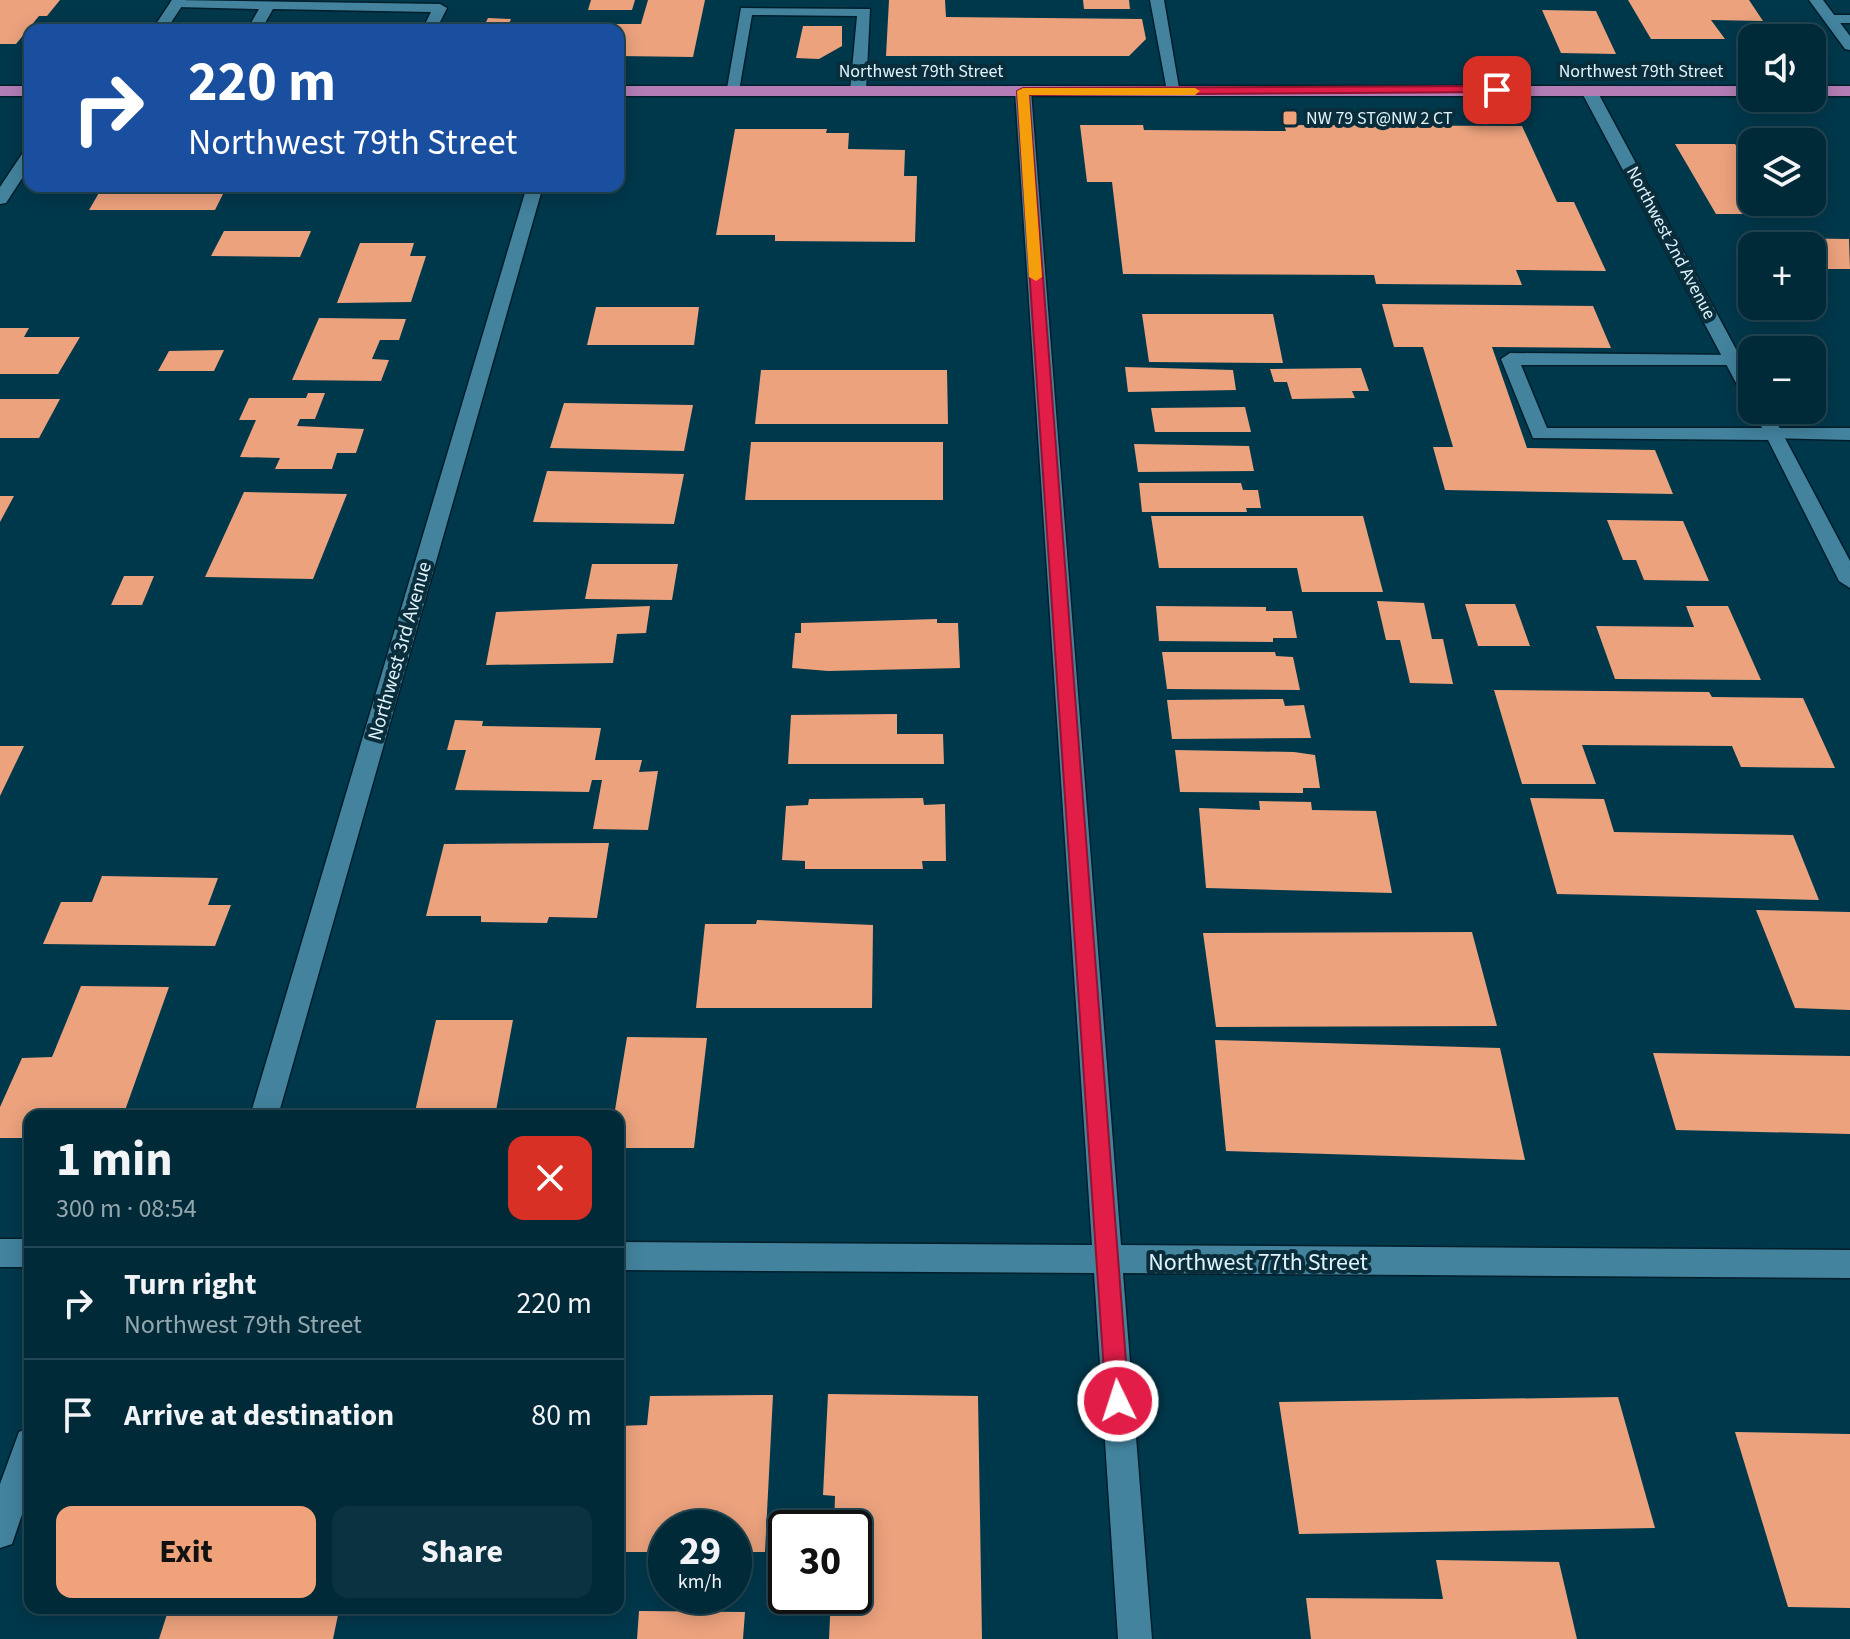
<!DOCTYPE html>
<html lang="en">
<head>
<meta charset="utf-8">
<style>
  :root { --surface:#002a38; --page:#0a3240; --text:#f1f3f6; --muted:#95a7ae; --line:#224653; --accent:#f0a27a }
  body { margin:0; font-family:"Source Sans 3",sans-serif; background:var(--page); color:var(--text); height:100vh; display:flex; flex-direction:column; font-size:30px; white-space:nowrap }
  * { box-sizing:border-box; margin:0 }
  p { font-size:26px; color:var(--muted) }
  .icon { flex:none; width:44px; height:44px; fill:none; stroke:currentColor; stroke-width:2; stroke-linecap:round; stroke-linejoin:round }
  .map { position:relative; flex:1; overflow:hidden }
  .drawer { position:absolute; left:24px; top:1110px; width:600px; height:504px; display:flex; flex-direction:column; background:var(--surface); border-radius:16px; box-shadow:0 4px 20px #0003,0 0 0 2px var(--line) }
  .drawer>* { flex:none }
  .top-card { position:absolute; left:24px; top:24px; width:600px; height:168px; border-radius:16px; box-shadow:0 4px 20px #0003,0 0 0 2px var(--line); background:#1a4fa0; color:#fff; overflow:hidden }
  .fabs { position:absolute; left:1738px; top:24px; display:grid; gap:16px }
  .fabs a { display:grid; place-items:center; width:88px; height:88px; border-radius:16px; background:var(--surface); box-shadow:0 4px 20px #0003,0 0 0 2px var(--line); font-size:40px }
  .speed { position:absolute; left:648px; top:1510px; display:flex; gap:16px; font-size:40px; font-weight:700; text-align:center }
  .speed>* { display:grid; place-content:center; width:104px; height:104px; border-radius:50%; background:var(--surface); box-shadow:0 4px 20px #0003,0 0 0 2px var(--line); line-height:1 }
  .speed small { font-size:20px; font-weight:400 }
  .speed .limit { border:4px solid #111; border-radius:12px; background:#fff; color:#111 }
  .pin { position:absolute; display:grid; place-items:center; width:68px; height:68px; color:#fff; margin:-34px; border-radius:16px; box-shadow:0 4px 12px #0006 }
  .me { position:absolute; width:88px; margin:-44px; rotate:356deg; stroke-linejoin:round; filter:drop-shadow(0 0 6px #0008) }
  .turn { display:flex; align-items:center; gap:28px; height:168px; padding:0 32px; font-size:36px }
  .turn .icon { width:104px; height:104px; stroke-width:2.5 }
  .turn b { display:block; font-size:56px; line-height:68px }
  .round { display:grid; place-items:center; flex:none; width:84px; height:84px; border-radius:16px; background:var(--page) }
  .overview { display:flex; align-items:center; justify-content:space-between; height:136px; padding:0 32px }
  h1 { font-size:48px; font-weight:700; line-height:60px }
  .button { display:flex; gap:16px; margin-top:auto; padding:16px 32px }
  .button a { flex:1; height:92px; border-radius:16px; background:var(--accent); color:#111; font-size:32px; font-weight:700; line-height:92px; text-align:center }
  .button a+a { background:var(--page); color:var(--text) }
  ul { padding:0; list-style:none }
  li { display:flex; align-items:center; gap:24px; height:112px; padding:0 32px; border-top:2px solid var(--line) }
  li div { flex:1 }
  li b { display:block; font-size:30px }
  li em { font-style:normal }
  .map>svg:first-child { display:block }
  .building { fill:#eca27d }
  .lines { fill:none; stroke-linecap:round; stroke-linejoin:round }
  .lane-casing { stroke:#001e2b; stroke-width:3 }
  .street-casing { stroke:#001e2b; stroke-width:3 }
  .secondary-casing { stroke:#001e2b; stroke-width:3 }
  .primary-casing { stroke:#001e2b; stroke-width:3 }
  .lane { fill:#43839e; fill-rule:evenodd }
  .street { fill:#43839e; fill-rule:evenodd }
  .secondary { fill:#43839e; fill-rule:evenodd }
  .primary { fill:#b37eb5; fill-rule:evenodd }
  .route { fill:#e11d48; stroke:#92132f; stroke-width:2 }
  .slow { fill:#f59e0b }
  .poi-dot { fill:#f0a27a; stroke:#092d3a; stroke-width:3 }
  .labels { text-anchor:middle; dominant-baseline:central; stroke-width:8; stroke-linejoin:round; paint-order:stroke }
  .far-street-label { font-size:18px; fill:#e0f3fc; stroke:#092d3a }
  .far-poi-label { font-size:18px; fill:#e0f3fc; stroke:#092d3a; text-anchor:start }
  .street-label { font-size:20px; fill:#e0f3fc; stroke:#092d3a }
  .near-street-label { font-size:24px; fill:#e0f3fc; stroke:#092d3a }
</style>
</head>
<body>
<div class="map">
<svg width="1850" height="1639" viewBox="0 0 1850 1639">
  <rect width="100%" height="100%" fill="#00384b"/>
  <path class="building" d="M 0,0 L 60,0 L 47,16 L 39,16 L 16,44 L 0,44 Z
    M 591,0 L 635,0 L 632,10 L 588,10 Z
    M 648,0 L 705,0 L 693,57 L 618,56 L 618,30 L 605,30 L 607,24 L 641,24 Z
    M 889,0 L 945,0 L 946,17 L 1142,19 L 1146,39 L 1129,56 L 886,56 Z
    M 1083,0 L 1129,0 L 1130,9 L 1084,9 Z
    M 1628,0 L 1749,0 L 1763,21 L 1711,20 L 1725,39 L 1651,39 Z
    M 1542,10 L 1596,11 L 1616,54 L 1561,53 Z
    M 488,18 L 511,19 L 508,26 L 523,26 L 521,30 L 482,30 Z
    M 803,26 L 842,26 L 842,46 L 819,59 L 796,58 Z
    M 1080,125 L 1143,125 L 1144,130 L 1286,131 L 1284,125 L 1522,126 L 1557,202 L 1574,202 L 1606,271 L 1516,270 L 1522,285 L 1376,284 L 1374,275 L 1123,274 L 1112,182 L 1087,182 Z
    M 735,129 L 827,129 L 826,133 L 849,133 L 848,149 L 905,150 L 904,176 L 917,176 L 915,242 L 775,241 L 775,235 L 716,235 Z
    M 1675,144 L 1735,144 L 1752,172 L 1752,202 L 1770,202 L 1778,214 L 1716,214 Z
    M 103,186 L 227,186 L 215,210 L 89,210 Z
    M 224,231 L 311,231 L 300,257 L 211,256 Z
    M 1771,238 L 1849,239 L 1850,269 L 1812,269 L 1812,246 L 1775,246 Z
    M 360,243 L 414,243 L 410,256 L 426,256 L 411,302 L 337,303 Z
    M 1382,304 L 1593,306 L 1611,348 L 1492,347 L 1527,448 L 1655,450 L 1673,494 L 1445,490 L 1433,447 L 1453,447 L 1423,347 L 1394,347 Z
    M 596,307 L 699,307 L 694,345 L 587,345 Z
    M 1142,314 L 1273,314 L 1283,363 L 1149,362 Z
    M 319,318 L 406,319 L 399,340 L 380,340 L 372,359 L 389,360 L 381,381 L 292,380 Z
    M 0,328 L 29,328 L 24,337 L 80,337 L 58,374 L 0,374 Z
    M 224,350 L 214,371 L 158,371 L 169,351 Z
    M 1125,367 L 1233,370 L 1236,390 L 1128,392 Z
    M 1361,368 L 1369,391 L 1352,391 L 1355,398 L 1292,399 L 1287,382 L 1274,382 L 1270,369 Z
    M 761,370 L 947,370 L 948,424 L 755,424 Z
    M 308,393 L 325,393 L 315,419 L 300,419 L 297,426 L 364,429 L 356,453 L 337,453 L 332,469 L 275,469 L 280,458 L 240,457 L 256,420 L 239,420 L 249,398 L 306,398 Z
    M 0,399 L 60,399 L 39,438 L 0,438 Z
    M 564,403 L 693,405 L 684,451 L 550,448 Z
    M 1245,407 L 1251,432 L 1155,432 L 1151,408 Z
    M 751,442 L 943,442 L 943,500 L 745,500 Z
    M 1134,444 L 1249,446 L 1254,471 L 1138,472 Z
    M 547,471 L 684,474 L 674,524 L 533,522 Z
    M 1139,483 L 1241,483 L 1243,490 L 1258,490 L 1261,508 L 1246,508 L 1247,512 L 1142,512 Z
    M 244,492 L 347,494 L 313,579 L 205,577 Z
    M 0,496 L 14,496 L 0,522 Z
    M 1151,516 L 1363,516 L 1383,592 L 1302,592 L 1297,568 L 1159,568 Z
    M 1607,520 L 1683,521 L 1709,581 L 1644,580 L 1636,560 L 1623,560 Z
    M 592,564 L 678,564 L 672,600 L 585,599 Z
    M 124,576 L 154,576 L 142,605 L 111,605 Z
    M 1377,601 L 1424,603 L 1432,639 L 1443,639 L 1453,684 L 1410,683 L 1400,640 L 1386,640 Z
    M 1465,604 L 1515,604 L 1530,646 L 1478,646 Z
    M 650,606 L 646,633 L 617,634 L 613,663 L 486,665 L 496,612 Z
    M 1156,606 L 1266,607 L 1266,611 L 1292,611 L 1297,638 L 1273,638 L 1273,642 L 1159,641 Z
    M 1686,606 L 1728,606 L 1761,680 L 1615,679 L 1596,626 L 1694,627 Z
    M 937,619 L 937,623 L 958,623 L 960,668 L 828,671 L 792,668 L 795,633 L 801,633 L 801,623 Z
    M 1162,652 L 1275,652 L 1276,656 L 1293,657 L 1300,690 L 1167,689 Z
    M 1494,690 L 1709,692 L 1712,697 L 1803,698 L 1835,768 L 1741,767 L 1732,746 L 1582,745 L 1596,784 L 1522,784 Z
    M 1283,699 L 1285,706 L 1304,705 L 1311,738 L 1172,739 L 1167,700 Z
    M 897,714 L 897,734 L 943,734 L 944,764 L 788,764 L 791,715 Z
    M 455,720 L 483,721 L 482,726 L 601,728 L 595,760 L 642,760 L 639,772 L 658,771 L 648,830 L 593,829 L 602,780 L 592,780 L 589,792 L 455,790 L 466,750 L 447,750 Z
    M 0,746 L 24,746 L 0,796 Z
    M 1175,750 L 1294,752 L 1315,755 L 1320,788 L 1303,788 L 1303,793 L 1180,792 Z
    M 923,798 L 924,805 L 945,804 L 946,861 L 922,861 L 923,869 L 805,869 L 805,861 L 782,860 L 786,806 L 808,805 L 809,799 Z
    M 1530,798 L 1604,799 L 1614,832 L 1793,835 L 1819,900 L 1557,894 Z
    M 1259,801 L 1311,802 L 1312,810 L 1376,811 L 1392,893 L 1206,888 L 1199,808 L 1260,810 Z
    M 609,843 L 597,918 L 549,917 L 547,923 L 481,922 L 481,916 L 426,916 L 444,844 Z
    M 102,876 L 218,878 L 208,905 L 231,905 L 215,946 L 43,944 L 61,902 L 92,902 Z
    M 1756,910 L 1850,912 L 1850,1010 L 1795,1008 Z
    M 757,920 L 873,925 L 872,1008 L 696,1008 L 705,924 L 756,924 Z
    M 1472,932 L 1497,1026 L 1216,1027 L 1203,933 Z
    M 81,986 L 169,987 L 123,1116 L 30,1116 L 30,1138 L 0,1138 L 0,1107 L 22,1058 L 52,1057 Z
    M 436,1020 L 513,1020 L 495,1116 L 414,1116 Z
    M 627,1037 L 707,1038 L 694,1148 L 618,1148 L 618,1116 L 614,1116 Z
    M 1215,1040 L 1500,1048 L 1525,1160 L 1226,1151 Z
    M 1653,1053 L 1850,1056 L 1850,1134 L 1676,1130 Z
    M 828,1394 L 978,1396 L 982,1639 L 829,1639 L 831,1596 L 854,1596 L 854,1528 L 834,1528 L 835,1496 L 823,1495 Z
    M 773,1395 L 765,1552 L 734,1552 L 734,1528 L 666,1528 L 666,1552 L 618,1552 L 618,1426 L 647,1425 L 650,1396 Z
    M 1618,1397 L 1655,1528 L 1299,1534 L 1279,1402 Z
    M 1735,1432 L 1850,1434 L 1850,1608 L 1788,1607 Z
    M 1436,1560 L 1559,1562 L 1577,1639 L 1311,1639 L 1306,1598 L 1443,1599 Z
    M 169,1608 L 324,1608 L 322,1615 L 338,1615 L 333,1639 L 159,1639 Z
    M 639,1611 L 745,1612 L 743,1639 L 637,1639 Z"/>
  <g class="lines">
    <g class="lane-casing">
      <path id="lane" d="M 172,0 L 440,4 L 447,8 L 436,30 L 422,30 L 431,12 L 273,9 L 261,30 L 247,30 L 259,9 L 177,7 L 170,3 Z
        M 741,8 L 870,9 L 866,91 L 858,96 L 850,91 L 857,16 L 752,15 L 739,91 L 726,94 Z
        M 1850,15 L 1850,23 L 1830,23 L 1823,19 L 1830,15 Z
        M 1510,353 L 1739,355 L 1739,363 L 1732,365 L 1521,365 L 1547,428 L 1772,428 L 1782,434 L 1772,440 L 1533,438 L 1501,359 Z"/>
    </g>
    <g class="street-casing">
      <path id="street" d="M 172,0 L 186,0 L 166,30 L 152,30 Z
        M 1150,0 L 1164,0 L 1180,94 L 1167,91 Z
        M 1809,0 L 1823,0 L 1850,36 L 1850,50 L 1845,49 Z
        M 1023,86 L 1031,91 L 1121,1245 L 1850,1250 L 1850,1278 L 1123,1273 L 1152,1639 L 1118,1639 L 1094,1273 L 618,1270 L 618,1242 L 1092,1245 L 1015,91 Z
        M 30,149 L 30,166 L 6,203 L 0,204 L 0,187 L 24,151 Z
        M 527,186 L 543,186 L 278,1116 L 250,1116 Z
        M 1772,428 L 1850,428 L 1850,440 L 1765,438 L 1762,434 L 1765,430 Z
        M 0,1239 L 30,1239 L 30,1267 L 0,1267 Z
        M 30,1427 L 30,1491 L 12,1544 L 0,1548 L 0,1484 L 19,1432 Z"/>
    </g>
    <g class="secondary-casing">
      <path id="secondary" d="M 1589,86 L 1597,91 L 1752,379 L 1752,402 L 1743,396 L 1581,91 Z
        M 1752,408 L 1770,410 L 1850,561 L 1850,588 L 1839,581 Z"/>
    </g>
    <g class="primary-casing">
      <path id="primary" d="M 0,86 L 30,86 L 30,96 L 0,96 Z
        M 618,86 L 1752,86 L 1752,96 L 618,96 Z
        M 1812,86 L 1850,86 L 1850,96 L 1812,96 Z"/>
    </g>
    <use href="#lane" class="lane"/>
    <use href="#street" class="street"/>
    <use href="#secondary" class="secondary"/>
    <use href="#primary" class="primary"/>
  </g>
  <path class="route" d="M 1497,86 L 1501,92 L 1029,95 L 1129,1401 L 1126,1410 L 1118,1413 L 1109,1410 L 1106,1401 L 1017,91 L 1023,88 Z"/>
  <path class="slow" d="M 1023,88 L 1195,88 L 1200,91 L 1195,95 L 1029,95 L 1042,277 L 1036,281 L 1029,277 L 1017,91 Z"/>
  <rect class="poi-dot" x="1282" y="110" width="16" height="16" rx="4"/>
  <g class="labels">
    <g class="far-street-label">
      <text x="921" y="71">Northwest 79th Street</text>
      <text x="1641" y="71">Northwest 79th Street</text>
      <text transform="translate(1671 243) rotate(62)">Northwest 2nd Avenue</text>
    </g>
    <g class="far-poi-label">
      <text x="1306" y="118">NW 79 ST@NW 2 CT</text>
    </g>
    <g class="street-label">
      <text transform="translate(400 651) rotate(-74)">Northwest 3rd Avenue</text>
    </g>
    <g class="near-street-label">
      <text x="1258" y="1262">Northwest 77th Street</text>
    </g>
  </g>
</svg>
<div class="fabs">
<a><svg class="icon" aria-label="sound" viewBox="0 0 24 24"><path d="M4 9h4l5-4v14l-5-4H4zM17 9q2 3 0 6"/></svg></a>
<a><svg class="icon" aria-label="layers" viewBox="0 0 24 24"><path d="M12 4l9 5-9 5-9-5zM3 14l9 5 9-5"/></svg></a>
<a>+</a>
<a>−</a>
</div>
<div class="speed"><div>29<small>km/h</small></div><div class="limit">30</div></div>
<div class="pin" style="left:1497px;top:90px;background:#d93025"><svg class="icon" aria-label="arrive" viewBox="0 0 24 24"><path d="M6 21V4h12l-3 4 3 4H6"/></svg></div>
<svg class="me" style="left:1118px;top:1401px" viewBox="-20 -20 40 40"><circle r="17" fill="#e11d48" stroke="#fff" stroke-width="3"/><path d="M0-11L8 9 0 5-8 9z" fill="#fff"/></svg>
<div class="top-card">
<div class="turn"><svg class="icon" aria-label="right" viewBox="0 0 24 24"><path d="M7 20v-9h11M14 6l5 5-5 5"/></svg><div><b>220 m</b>Northwest 79th Street</div></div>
</div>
<section class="drawer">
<div class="overview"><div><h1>1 min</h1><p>300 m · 08:54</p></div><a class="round" style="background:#d93025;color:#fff"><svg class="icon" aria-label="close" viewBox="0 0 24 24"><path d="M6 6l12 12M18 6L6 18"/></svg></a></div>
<ul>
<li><svg class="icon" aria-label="right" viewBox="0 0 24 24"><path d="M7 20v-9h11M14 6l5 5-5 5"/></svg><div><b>Turn right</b><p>Northwest 79th Street</p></div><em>220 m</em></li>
<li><svg class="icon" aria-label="arrive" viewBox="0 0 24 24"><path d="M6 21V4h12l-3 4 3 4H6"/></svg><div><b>Arrive at destination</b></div><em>80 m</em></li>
</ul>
<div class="button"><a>Exit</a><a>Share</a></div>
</section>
</div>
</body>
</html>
